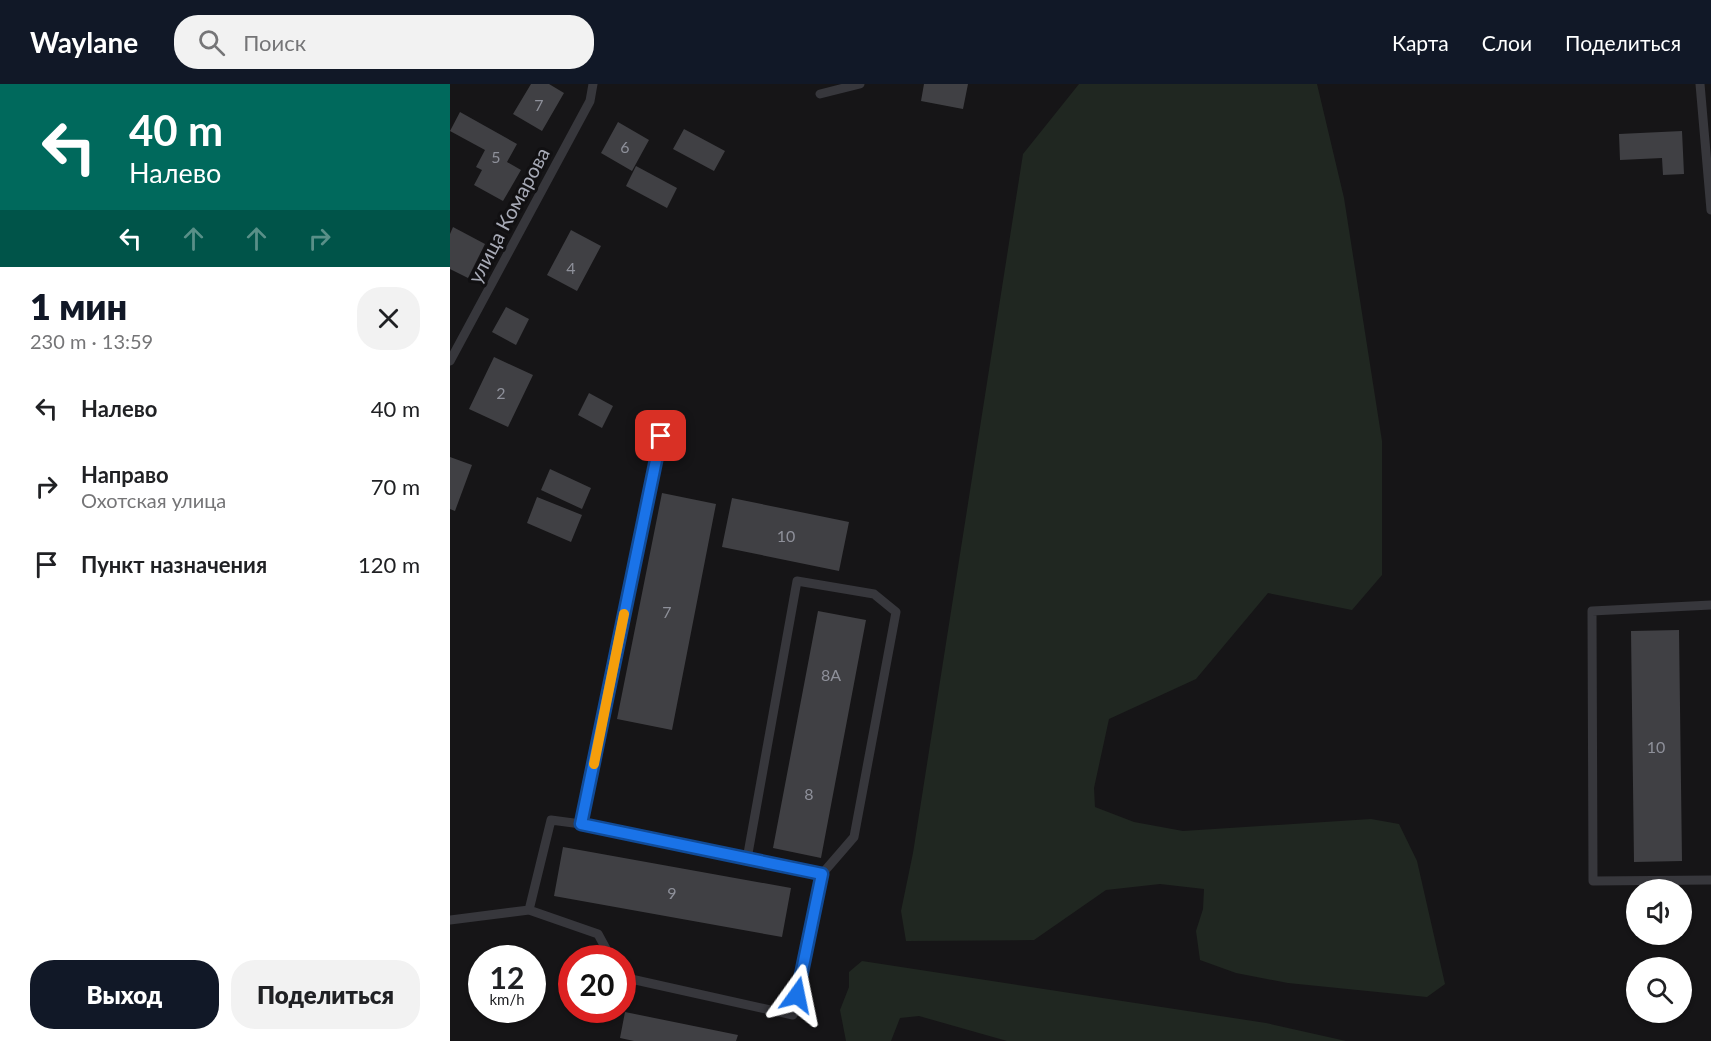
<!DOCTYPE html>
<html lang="ru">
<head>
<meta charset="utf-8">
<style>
  :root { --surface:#fff; --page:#f2f2f2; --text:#202124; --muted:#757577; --accent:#111827 }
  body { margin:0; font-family:Lato,sans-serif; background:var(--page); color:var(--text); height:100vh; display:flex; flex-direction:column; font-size:22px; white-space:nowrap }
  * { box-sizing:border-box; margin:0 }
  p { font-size:20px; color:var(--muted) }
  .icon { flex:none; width:33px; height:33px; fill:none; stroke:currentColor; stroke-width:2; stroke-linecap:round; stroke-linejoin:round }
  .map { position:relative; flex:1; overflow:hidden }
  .panel { display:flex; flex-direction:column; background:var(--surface); width:450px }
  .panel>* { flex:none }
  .guide { background:#00695c; color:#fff; overflow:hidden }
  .controls { position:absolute; left:1176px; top:795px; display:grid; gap:12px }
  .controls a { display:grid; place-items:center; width:66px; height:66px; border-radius:50%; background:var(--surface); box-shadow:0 2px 4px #0004; font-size:30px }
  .speed { position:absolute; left:18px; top:861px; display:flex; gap:12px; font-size:30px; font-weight:700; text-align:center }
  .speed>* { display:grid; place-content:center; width:78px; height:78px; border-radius:50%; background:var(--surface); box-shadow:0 2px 4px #0004; line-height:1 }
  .speed small { font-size:15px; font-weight:400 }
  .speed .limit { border:9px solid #d22; background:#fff; color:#111 }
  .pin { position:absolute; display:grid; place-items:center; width:51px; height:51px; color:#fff; margin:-26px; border-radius:12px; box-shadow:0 3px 9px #0006 }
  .me { position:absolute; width:66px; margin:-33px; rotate:12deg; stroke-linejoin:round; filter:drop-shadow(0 0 4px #0008) }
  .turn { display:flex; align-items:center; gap:21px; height:126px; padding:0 30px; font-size:27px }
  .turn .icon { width:78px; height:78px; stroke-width:2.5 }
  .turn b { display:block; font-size:42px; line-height:51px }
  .lanes { display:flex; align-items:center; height:57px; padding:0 30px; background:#0003; justify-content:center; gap:30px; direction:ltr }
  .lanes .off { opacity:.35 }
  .round { display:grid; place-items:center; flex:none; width:63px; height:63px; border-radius:24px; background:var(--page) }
  .head { display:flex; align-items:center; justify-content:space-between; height:102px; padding:0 30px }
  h1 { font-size:36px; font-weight:800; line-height:45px; color:var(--accent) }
  .action { display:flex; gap:12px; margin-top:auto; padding:12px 30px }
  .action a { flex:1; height:69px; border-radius:24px; background:var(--accent); color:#fff; font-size:24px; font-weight:800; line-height:69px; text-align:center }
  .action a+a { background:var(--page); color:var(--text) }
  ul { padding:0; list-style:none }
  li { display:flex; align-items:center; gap:18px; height:78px; padding:0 30px }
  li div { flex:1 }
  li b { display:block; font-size:22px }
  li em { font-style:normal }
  header { display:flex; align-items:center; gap:36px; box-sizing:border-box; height:84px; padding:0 30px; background:var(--accent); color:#fff }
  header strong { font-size:28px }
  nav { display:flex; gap:33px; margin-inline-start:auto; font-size:21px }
  .search { width:420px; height:54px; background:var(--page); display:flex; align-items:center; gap:15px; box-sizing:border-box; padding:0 21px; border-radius:24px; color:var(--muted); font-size:22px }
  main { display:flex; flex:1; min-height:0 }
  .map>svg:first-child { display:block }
  .green { fill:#202721 }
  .building { fill:#404044 }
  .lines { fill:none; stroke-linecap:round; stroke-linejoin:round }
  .lane { stroke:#37373c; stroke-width:9 }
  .route-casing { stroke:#114b97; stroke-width:15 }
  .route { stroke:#1a73e8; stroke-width:10 }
  .slow { stroke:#f59e0b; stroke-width:10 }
  .labels { text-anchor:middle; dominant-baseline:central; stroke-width:6; stroke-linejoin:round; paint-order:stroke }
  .number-label { font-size:16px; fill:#8e909a }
  .street-label { font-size:20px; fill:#a8abb7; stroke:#111012 }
</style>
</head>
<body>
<header>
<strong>Waylane</strong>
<div class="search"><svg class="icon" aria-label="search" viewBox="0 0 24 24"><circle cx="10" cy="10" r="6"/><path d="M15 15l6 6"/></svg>Поиск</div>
<nav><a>Карта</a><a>Слои</a><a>Поделиться</a></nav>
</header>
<main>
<section class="panel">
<div class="guide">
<div class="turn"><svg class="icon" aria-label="left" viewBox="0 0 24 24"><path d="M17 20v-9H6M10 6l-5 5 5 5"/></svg><div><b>40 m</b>Налево</div></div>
<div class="lanes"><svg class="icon" aria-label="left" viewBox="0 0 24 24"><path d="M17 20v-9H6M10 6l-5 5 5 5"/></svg><svg class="icon off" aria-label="ahead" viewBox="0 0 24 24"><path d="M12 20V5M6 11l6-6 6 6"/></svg><svg class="icon off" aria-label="ahead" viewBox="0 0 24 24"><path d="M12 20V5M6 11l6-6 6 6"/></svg><svg class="icon off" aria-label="right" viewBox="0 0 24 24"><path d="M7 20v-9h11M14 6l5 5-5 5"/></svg></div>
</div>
<div class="head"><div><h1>1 мин</h1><p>230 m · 13:59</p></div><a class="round"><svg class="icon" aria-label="close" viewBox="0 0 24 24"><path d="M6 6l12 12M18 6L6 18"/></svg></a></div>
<ul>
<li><svg class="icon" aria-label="left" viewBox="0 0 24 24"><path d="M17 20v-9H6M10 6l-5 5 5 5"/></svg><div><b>Налево</b></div><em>40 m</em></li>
<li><svg class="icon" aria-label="right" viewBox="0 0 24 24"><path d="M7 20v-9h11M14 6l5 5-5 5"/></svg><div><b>Направо</b><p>Охотская улица</p></div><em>70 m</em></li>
<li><svg class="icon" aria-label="arrive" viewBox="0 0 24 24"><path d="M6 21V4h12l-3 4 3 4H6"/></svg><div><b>Пункт назначения</b></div><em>120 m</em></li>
</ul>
<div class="action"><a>Выход</a><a>Поделиться</a></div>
</section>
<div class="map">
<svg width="1261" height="957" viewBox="0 0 1261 957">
  <rect width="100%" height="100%" fill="#161517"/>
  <path class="green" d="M 629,0 L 867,0 L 894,114 L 932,357 L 932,491 L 902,526 L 818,509 L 746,595 L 659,635 L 644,704 L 645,723 L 684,738 L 733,747 L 921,735 L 949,740 L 967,777 L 995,900 L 977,913 L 838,899 L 786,889 L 750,876 L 746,847 L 753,825 L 754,805 L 710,800 L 656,806 L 584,856 L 456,857 L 451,827 L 463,769 L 573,70 Z
    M 412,877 L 816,939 L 896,957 L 557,957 L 469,932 L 450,934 L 441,957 L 396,957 L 390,926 L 399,903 L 399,888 Z"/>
  <path class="building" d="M 81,0 L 99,0 L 114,9 L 92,47 L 63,30 Z
    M 474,0 L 518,0 L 513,25 L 471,17 Z
    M 10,28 L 67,60 L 57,78 L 71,86 L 53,117 L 24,101 L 32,86 L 26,83 L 35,66 L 0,47 Z
    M 168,38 L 199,56 L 182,87 L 151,69 Z
    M 234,45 L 275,67 L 264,87 L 223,65 Z
    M 1232,47 L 1234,90 L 1213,91 L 1212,74 L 1170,76 L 1169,50 Z
    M 186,82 L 227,104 L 217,124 L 176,102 Z
    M 3,143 L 35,160 L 18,194 L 0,185 L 0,150 Z
    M 121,146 L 151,162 L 127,207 L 97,191 Z
    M 56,223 L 79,235 L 66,261 L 42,248 Z
    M 44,273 L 83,291 L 58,343 L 19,325 Z
    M 139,309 L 163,322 L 152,344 L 128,331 Z
    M 0,373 L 22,381 L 5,427 L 0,425 Z
    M 100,385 L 141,404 L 132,425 L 91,406 Z
    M 212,409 L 266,420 L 222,646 L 167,635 Z
    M 87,413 L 132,431 L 121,458 L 77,439 Z
    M 282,414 L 399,438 L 389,487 L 272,463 Z
    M 368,527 L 416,536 L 371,774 L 323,764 Z
    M 1229,546 L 1232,777 L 1184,778 L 1181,547 Z
    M 113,763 L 341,804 L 332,853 L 104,812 Z
    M 175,928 L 288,951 L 286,957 L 184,957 L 170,954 Z"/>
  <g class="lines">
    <path class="lane" d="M 1250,0 L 1261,126
      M 370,10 L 410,0
      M 0,277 L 140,17 L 143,0
      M 1261,521 L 1142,527 L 1143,797 L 1261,796
      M 131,740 L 372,790 L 404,753 L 446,528 L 424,510 L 347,497 L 297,775
      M 79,826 L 101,736 L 131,740 L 211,352
      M 0,836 L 79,826 L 148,850 L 161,874
      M 172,893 L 343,931 L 372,790"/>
  </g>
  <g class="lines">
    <g class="route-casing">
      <path id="route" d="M 211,352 L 131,740 L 372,790 L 347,911"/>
    </g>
    <use href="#route" class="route"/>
    <path class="slow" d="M 144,680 L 174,530"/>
  </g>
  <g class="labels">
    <g class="number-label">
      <text x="89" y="20">7</text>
      <text x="175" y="62">6</text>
      <text x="46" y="72">5</text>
      <text x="121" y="183">4</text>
      <text x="51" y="308">2</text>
      <text x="336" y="451">10</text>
      <text x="217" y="527">7</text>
      <text x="381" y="590">8А</text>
      <text x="1206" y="662">10</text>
      <text x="359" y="709">8</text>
      <text x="222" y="808">9</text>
    </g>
    <g class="street-label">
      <text transform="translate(58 131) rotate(-62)">улица Комарова</text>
    </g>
  </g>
</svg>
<div class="controls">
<a><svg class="icon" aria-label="sound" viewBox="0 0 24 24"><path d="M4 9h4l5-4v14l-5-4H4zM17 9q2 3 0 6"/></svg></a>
<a><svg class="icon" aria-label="search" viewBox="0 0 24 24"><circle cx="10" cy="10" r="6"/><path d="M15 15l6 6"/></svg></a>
</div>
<div class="speed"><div>12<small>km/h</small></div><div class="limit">20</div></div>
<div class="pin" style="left:211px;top:352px;background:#d93025"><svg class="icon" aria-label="arrive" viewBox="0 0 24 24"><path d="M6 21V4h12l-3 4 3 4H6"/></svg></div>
<svg class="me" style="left:347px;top:911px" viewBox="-20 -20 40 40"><path d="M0-17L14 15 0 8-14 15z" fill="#1a73e8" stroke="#fff" stroke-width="4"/></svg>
</div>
</main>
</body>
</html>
